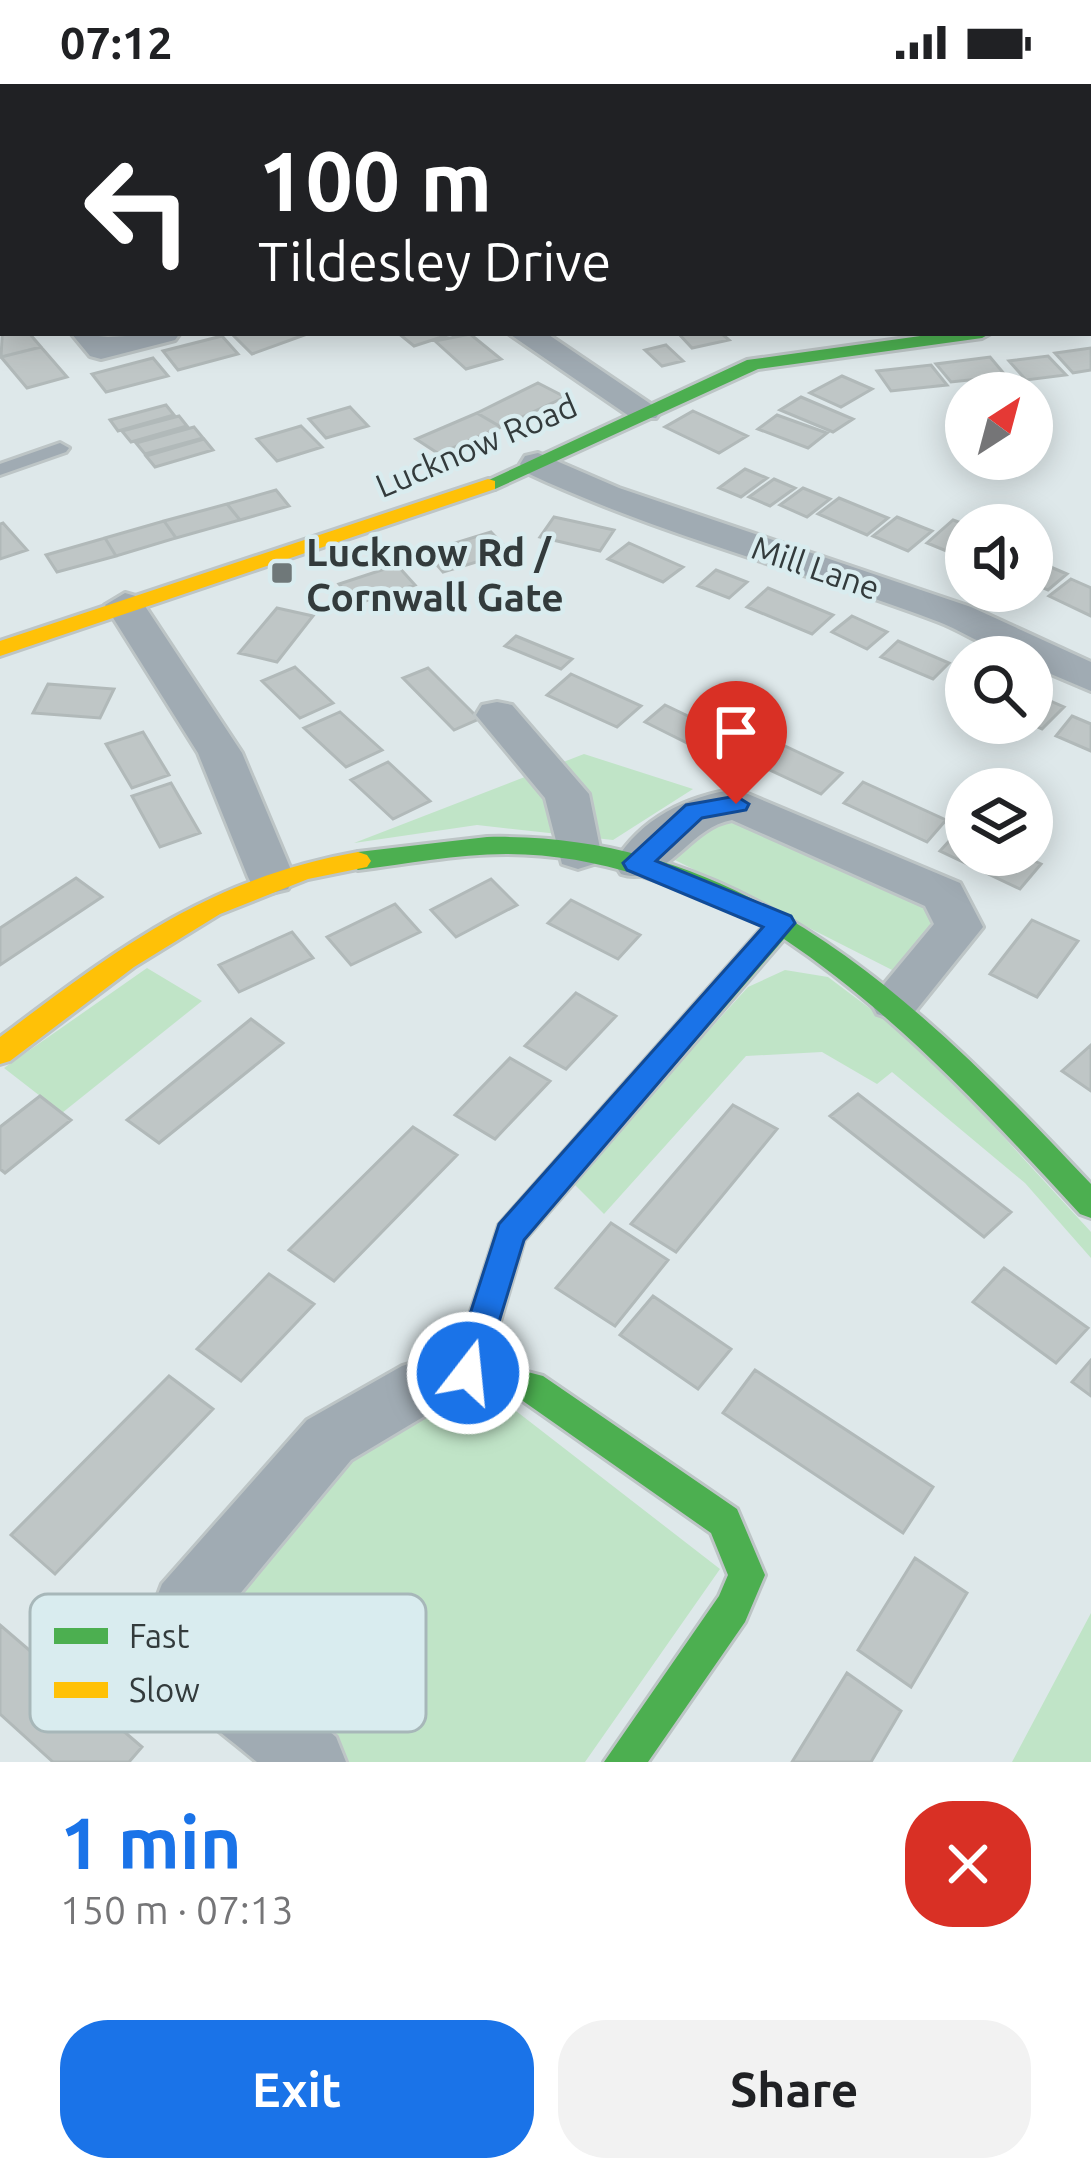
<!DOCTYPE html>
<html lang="en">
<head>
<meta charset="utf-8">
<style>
  :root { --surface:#fff; --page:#f2f2f2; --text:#202124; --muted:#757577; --accent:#1a73e8 }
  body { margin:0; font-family:Ubuntu,sans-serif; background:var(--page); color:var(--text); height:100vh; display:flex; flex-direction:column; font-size:45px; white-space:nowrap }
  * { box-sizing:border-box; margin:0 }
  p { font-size:39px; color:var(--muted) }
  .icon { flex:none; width:66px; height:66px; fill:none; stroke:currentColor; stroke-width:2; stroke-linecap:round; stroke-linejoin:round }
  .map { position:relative; height:1678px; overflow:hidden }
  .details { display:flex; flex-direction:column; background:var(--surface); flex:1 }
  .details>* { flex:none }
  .banner { position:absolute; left:0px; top:0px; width:1092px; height:252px; box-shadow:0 6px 30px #0003; background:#202124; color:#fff; overflow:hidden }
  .needle { width:78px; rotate:36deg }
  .controls { position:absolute; left:945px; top:288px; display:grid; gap:24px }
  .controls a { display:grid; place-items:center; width:108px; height:108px; border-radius:50%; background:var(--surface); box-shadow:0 6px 30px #0003; font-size:60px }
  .pin { position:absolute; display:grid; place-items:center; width:102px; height:102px; color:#fff; margin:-123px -51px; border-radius:50% 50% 50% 0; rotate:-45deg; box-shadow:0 0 12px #0007 }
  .pin .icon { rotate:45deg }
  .me { position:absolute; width:132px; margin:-66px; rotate:16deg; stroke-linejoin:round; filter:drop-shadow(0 0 9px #0008) }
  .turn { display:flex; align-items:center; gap:42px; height:252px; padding:0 60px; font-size:54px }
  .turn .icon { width:156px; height:156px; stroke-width:2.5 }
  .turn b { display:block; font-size:84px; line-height:102px }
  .round { display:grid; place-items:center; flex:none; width:126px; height:126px; border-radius:48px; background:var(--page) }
  .headline { display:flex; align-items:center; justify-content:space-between; height:204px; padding:0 60px }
  h1 { font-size:72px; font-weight:700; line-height:90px; color:var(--accent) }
  .action { display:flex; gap:24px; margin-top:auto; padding:24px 60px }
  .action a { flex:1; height:138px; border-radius:48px; background:var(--accent); color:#fff; font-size:48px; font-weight:700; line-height:138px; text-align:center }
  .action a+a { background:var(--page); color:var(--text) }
  .status { display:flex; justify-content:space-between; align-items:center; height:84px; padding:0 60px; background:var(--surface); direction:ltr }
  .status svg { height:33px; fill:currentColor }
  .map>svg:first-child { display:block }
  .green { fill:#c0e4c7 }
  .building { fill:#bfc6c6; stroke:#b1b9b9; stroke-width:3 }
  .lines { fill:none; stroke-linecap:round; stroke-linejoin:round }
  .lane-casing { stroke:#bdc5c6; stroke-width:6 }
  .street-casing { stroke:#bdc5c6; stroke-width:6 }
  .fast-casing { stroke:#bdc5c6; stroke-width:6 }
  .slow-casing { stroke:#bdc5c6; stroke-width:6 }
  .lane { fill:#a0abb3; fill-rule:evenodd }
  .street { fill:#a0abb3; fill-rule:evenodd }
  .fast { fill:#4caf50; fill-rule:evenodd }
  .slow { fill:#ffc107; fill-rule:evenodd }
  .route { fill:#1a73e8; stroke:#114b97; stroke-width:3 }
  .poi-dot { fill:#6f7879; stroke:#d9ecef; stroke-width:4.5 }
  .labels { text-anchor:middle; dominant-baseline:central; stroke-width:9; stroke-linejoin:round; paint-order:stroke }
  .far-street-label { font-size:33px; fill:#333b3c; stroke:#d9ecef }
  .poi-label { font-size:39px; font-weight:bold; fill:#333b3c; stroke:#d9ecef; text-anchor:start }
  .key { fill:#d9ecef; stroke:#a7b7b9; stroke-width:3 }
  .key-label { font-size:33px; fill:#333b3c }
</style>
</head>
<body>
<div class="status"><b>07:12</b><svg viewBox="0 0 49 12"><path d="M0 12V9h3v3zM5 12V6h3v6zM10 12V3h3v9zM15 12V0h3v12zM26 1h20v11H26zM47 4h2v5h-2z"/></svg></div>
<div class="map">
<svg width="1091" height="1678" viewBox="0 0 1091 1678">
  <rect width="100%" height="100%" fill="#dee8ea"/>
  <path class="green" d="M 584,670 L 693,705 L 613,756 L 477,741 L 354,759 Z
    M 738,729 L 934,822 L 943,841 L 900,890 L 675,776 L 680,757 Z
    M 147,884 L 202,917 L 62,1029 L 4,984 Z
    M 785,886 L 828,893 L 920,962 L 1091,1148 L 1091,1174 L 1025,1099 L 892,988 L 877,1000 L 822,968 L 746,972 L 604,1130 L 572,1098 L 748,903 Z
    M 507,1320 L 720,1485 L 585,1678 L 343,1678 L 219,1568 L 211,1534 L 363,1356 L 421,1325 Z
    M 1091,1529 L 1091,1678 L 1012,1678 Z"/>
  <path class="building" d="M 3,237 L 3,249 L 29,249 L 41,263 L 1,273 Z
    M 398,249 L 445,249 L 448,251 L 414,262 Z
    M 678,249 L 721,249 L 729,256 L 692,264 Z
    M 307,250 L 252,270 L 233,251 L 241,249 Z
    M 470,250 L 501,275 L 466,285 L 435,257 Z
    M 222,252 L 238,270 L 178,286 L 163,267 Z
    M 666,261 L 683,277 L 662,282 L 645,266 Z
    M 41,263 L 67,293 L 27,304 L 1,273 Z
    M 1091,264 L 1091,286 L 1073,289 L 1055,269 Z
    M 1048,272 L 1066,291 L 1026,296 L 1009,277 Z
    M 990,273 L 1006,292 L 951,298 L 936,280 Z
    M 153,274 L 168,292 L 106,308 L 92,290 Z
    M 931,281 L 947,301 L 891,307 L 877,287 Z
    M 842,292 L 872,305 L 841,323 L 810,309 Z
    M 538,299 L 565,313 L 501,343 L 477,329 Z
    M 801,313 L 853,335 L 833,348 L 780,326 Z
    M 166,321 L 174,331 L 118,347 L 110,336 Z
    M 350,323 L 368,342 L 326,354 L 309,335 Z
    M 693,327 L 747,352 L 719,369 L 665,343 Z
    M 477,329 L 501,343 L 439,370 L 416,355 Z
    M 777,331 L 827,349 L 808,364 L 758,345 Z
    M 179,332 L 187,342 L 131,358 L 122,347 Z
    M 301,342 L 322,363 L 277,377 L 257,355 Z
    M 194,343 L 203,354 L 145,370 L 136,359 Z
    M 204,355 L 213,366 L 155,383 L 146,372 Z
    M 745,385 L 767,394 L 741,413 L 719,404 Z
    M 774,395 L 795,404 L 770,422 L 749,413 Z
    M 803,404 L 830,415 L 807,433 L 780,421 Z
    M 276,406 L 289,422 L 240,436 L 227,420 Z
    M 839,414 L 888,434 L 867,451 L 818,430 Z
    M 227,420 L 240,436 L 176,454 L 164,437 Z
    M 554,433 L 614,446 L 600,467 L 540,453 Z
    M 897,433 L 932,447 L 908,467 L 873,452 Z
    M 953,436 L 967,441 L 966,475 L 927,459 Z
    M 164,437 L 176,454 L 116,472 L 105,454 Z
    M 3,439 L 27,466 L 0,475 L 0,440 Z
    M 491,448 L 510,468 L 443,488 L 426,468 Z
    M 105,454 L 116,472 L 57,488 L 46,471 Z
    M 629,459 L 683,483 L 663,498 L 608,475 Z
    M 1032,475 L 1067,490 L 1048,506 L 1032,499 Z
    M 397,481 L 415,501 L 356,520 L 339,500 Z
    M 716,486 L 747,498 L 729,514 L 698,502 Z
    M 1071,495 L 1091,504 L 1091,532 L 1049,512 Z
    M 768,504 L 833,531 L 812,550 L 747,523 Z
    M 277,524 L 313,532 L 277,578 L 239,569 Z
    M 852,532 L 887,548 L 867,565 L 832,548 Z
    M 516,552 L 572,575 L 561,585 L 505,562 Z
    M 898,557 L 949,579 L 933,595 L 881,573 Z
    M 295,583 L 333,619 L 300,634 L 262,597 Z
    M 428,584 L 479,635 L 454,646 L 403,594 Z
    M 571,590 L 641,622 L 617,643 L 547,611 Z
    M 48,600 L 114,605 L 100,634 L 33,629 Z
    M 1032,609 L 1064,623 L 1042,645 L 1029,639 Z
    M 665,621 L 738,656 L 717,674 L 645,638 Z
    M 340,628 L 382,666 L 346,683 L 304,644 Z
    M 1072,632 L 1091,640 L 1091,667 L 1056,652 Z
    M 143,648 L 169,691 L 132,704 L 106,660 Z
    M 766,653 L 842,689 L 821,710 L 744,674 Z
    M 388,678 L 430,717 L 393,735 L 351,696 Z
    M 863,698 L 946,736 L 927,758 L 844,719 Z
    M 171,699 L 200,749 L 160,763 L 132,712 Z
    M 961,744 L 966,746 L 966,771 L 1021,771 L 1041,780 L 1020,805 L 940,767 Z
    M 76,794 L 102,813 L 0,881 L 0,844 Z
    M 491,795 L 517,821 L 456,853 L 431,826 Z
    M 571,816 L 640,851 L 618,875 L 548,839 Z
    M 395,820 L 420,848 L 351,881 L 327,853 Z
    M 1032,836 L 1078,857 L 1037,913 L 990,890 Z
    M 292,848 L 313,874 L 239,908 L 219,881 Z
    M 576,909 L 616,932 L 566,985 L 525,962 Z
    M 251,935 L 283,959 L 159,1059 L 127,1036 Z
    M 1091,961 L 1091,1007 L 1062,987 Z
    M 510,974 L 550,997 L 495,1055 L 455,1031 Z
    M 858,1010 L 1011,1128 L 984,1153 L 830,1032 Z
    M 40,1012 L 71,1036 L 5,1089 L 0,1085 L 0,1043 Z
    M 733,1021 L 777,1045 L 676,1168 L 631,1140 Z
    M 413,1043 L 457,1071 L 334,1197 L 289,1166 Z
    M 611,1139 L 668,1176 L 615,1242 L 556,1204 Z
    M 1004,1184 L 1088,1244 L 1056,1279 L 973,1218 Z
    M 269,1190 L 314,1220 L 241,1297 L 197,1265 Z
    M 653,1212 L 731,1265 L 698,1305 L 620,1251 Z
    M 1091,1276 L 1091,1312 L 1072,1298 Z
    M 755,1286 L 933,1403 L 903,1449 L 723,1329 Z
    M 169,1292 L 213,1325 L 55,1490 L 11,1451 Z
    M 915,1474 L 967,1509 L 911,1603 L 858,1566 Z
    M 0,1541 L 142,1663 L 129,1678 L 53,1678 L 0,1630 Z
    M 847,1589 L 901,1627 L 871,1678 L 792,1678 Z"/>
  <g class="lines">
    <g class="lane-casing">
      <path id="lane" d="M 60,359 L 69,364 L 66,368 L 0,391 L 0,380 Z"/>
    </g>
    <g class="street-casing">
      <path id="street" d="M 218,0 L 250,0 L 216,3 Z
        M 416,0 L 449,0 L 451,3 L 418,3 Z
        M 850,0 L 878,0 L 880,3 L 852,3 Z
        M 1074,0 L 1091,0 L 1091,10 L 1089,3 Z
        M 1091,58 L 1091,75 L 1089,75 L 1089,58 Z
        M 3,125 L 3,143 L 0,144 L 0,126 Z
        M 71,249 L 108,253 L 180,249 L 175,256 L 101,275 L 90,272 Z
        M 508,249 L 546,249 L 661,327 L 656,334 L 632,334 Z
        M 538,369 L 619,404 L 971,523 L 1091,578 L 1091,607 L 1032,582 L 1032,573 C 998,573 970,550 939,538 C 802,486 658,451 525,388 L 520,380 L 525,372 Z
        M 125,509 L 139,513 L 242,669 L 294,793 L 288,805 L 271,809 L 254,805 L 248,793 L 198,669 L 105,521 Z
        M 497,618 L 512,621 L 589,710 L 601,769 L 594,780 L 578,785 L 562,780 L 545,714 L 476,631 L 482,621 Z
        M 736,705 L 960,799 L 983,843 L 913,930 L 895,936 L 877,930 L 870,917 L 934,840 L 925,822 L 732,736 C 688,743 666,804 621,790 L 614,779 C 642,733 686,713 736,705 Z
        M 468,1262 L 489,1270 L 498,1289 L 489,1308 L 438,1324 L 351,1376 L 219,1535 L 219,1554 L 336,1653 L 346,1678 L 257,1678 C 196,1625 124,1591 162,1500 L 307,1336 L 402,1282 Z"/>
    </g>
    <g class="fast-casing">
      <path id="fast" d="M 1089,232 L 1091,232 L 1091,242 L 1089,242 Z
        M 942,249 L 991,249 L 982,254 L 758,285 L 495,405 L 481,405 L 478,401 L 747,276 Z
        M 487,753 C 750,747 923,922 1091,1100 L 1091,1134 L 1080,1130 C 988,1030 897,931 784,855 L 524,1156 L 488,1278 L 543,1292 L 737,1425 L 765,1491 L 745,1538 L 648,1678 L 604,1678 L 719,1512 L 728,1491 L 711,1449 L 523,1317 L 456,1300 L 451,1289 L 499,1141 L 764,842 C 682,802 598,770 506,770 C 456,770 407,780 358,786 L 345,777 L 358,768 Z"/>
    </g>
    <g class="slow-casing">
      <path id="slow" d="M 488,395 L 495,397 L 495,405 L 0,572 L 0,557 Z
        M 358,768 L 367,771 L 371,777 L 367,783 L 308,795 L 220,830 L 134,883 L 10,977 L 0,980 L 0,953 C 119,864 207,795 358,768 Z"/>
    </g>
    <use href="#lane" class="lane"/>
    <use href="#street" class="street"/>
    <use href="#fast" class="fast"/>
    <use href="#slow" class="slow"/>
  </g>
  <path class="route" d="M 736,712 L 749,720 L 746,726 L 702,734 L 656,777 L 791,832 L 795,839 L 524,1156 L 480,1300 L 468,1305 L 456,1300 L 451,1289 L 499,1140 L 763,843 L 627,786 L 623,779 L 686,721 Z"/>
  <rect class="poi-dot" x="270" y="477" width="24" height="24" rx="6"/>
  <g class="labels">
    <g class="far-street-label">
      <text transform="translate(476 361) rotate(-23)">Lucknow Road</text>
      <text transform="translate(816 483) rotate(19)">Mill Lane</text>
    </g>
    <g class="poi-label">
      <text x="306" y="467">Lucknow Rd /<tspan x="306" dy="45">Cornwall Gate</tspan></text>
    </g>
  </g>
  <rect x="30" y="1510" width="396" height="138" rx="18" class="key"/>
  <rect x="54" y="1544" width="54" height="16" fill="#4caf50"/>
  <rect x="54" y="1598" width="54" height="16" fill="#ffc107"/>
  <g class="key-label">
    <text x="129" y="1564">Fast</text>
    <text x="129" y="1618">Slow</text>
  </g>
</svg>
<div class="controls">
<a><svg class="needle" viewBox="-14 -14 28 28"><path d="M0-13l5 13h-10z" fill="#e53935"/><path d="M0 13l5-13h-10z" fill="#757577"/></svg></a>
<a><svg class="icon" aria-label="sound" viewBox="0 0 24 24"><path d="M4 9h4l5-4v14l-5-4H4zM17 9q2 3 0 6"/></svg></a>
<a><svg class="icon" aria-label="search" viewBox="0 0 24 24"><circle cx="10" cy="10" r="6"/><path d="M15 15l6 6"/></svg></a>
<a><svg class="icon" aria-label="layers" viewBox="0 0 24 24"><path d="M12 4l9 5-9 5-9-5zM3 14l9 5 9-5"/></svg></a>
</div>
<div class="pin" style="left:736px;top:720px;background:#d93025"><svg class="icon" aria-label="arrive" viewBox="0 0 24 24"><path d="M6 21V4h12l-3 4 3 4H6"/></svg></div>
<svg class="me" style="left:468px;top:1289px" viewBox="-20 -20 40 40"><circle r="17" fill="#1a73e8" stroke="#fff" stroke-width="3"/><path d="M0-11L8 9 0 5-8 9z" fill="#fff"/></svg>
<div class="banner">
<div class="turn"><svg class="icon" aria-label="left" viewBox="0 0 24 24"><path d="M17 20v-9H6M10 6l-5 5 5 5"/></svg><div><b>100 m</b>Tildesley Drive</div></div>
</div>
</div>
<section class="details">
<div class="headline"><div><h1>1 min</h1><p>150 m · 07:13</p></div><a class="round" style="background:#d93025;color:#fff"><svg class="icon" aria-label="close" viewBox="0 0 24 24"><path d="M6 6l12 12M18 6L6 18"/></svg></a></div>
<div class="action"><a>Exit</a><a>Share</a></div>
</section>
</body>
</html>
